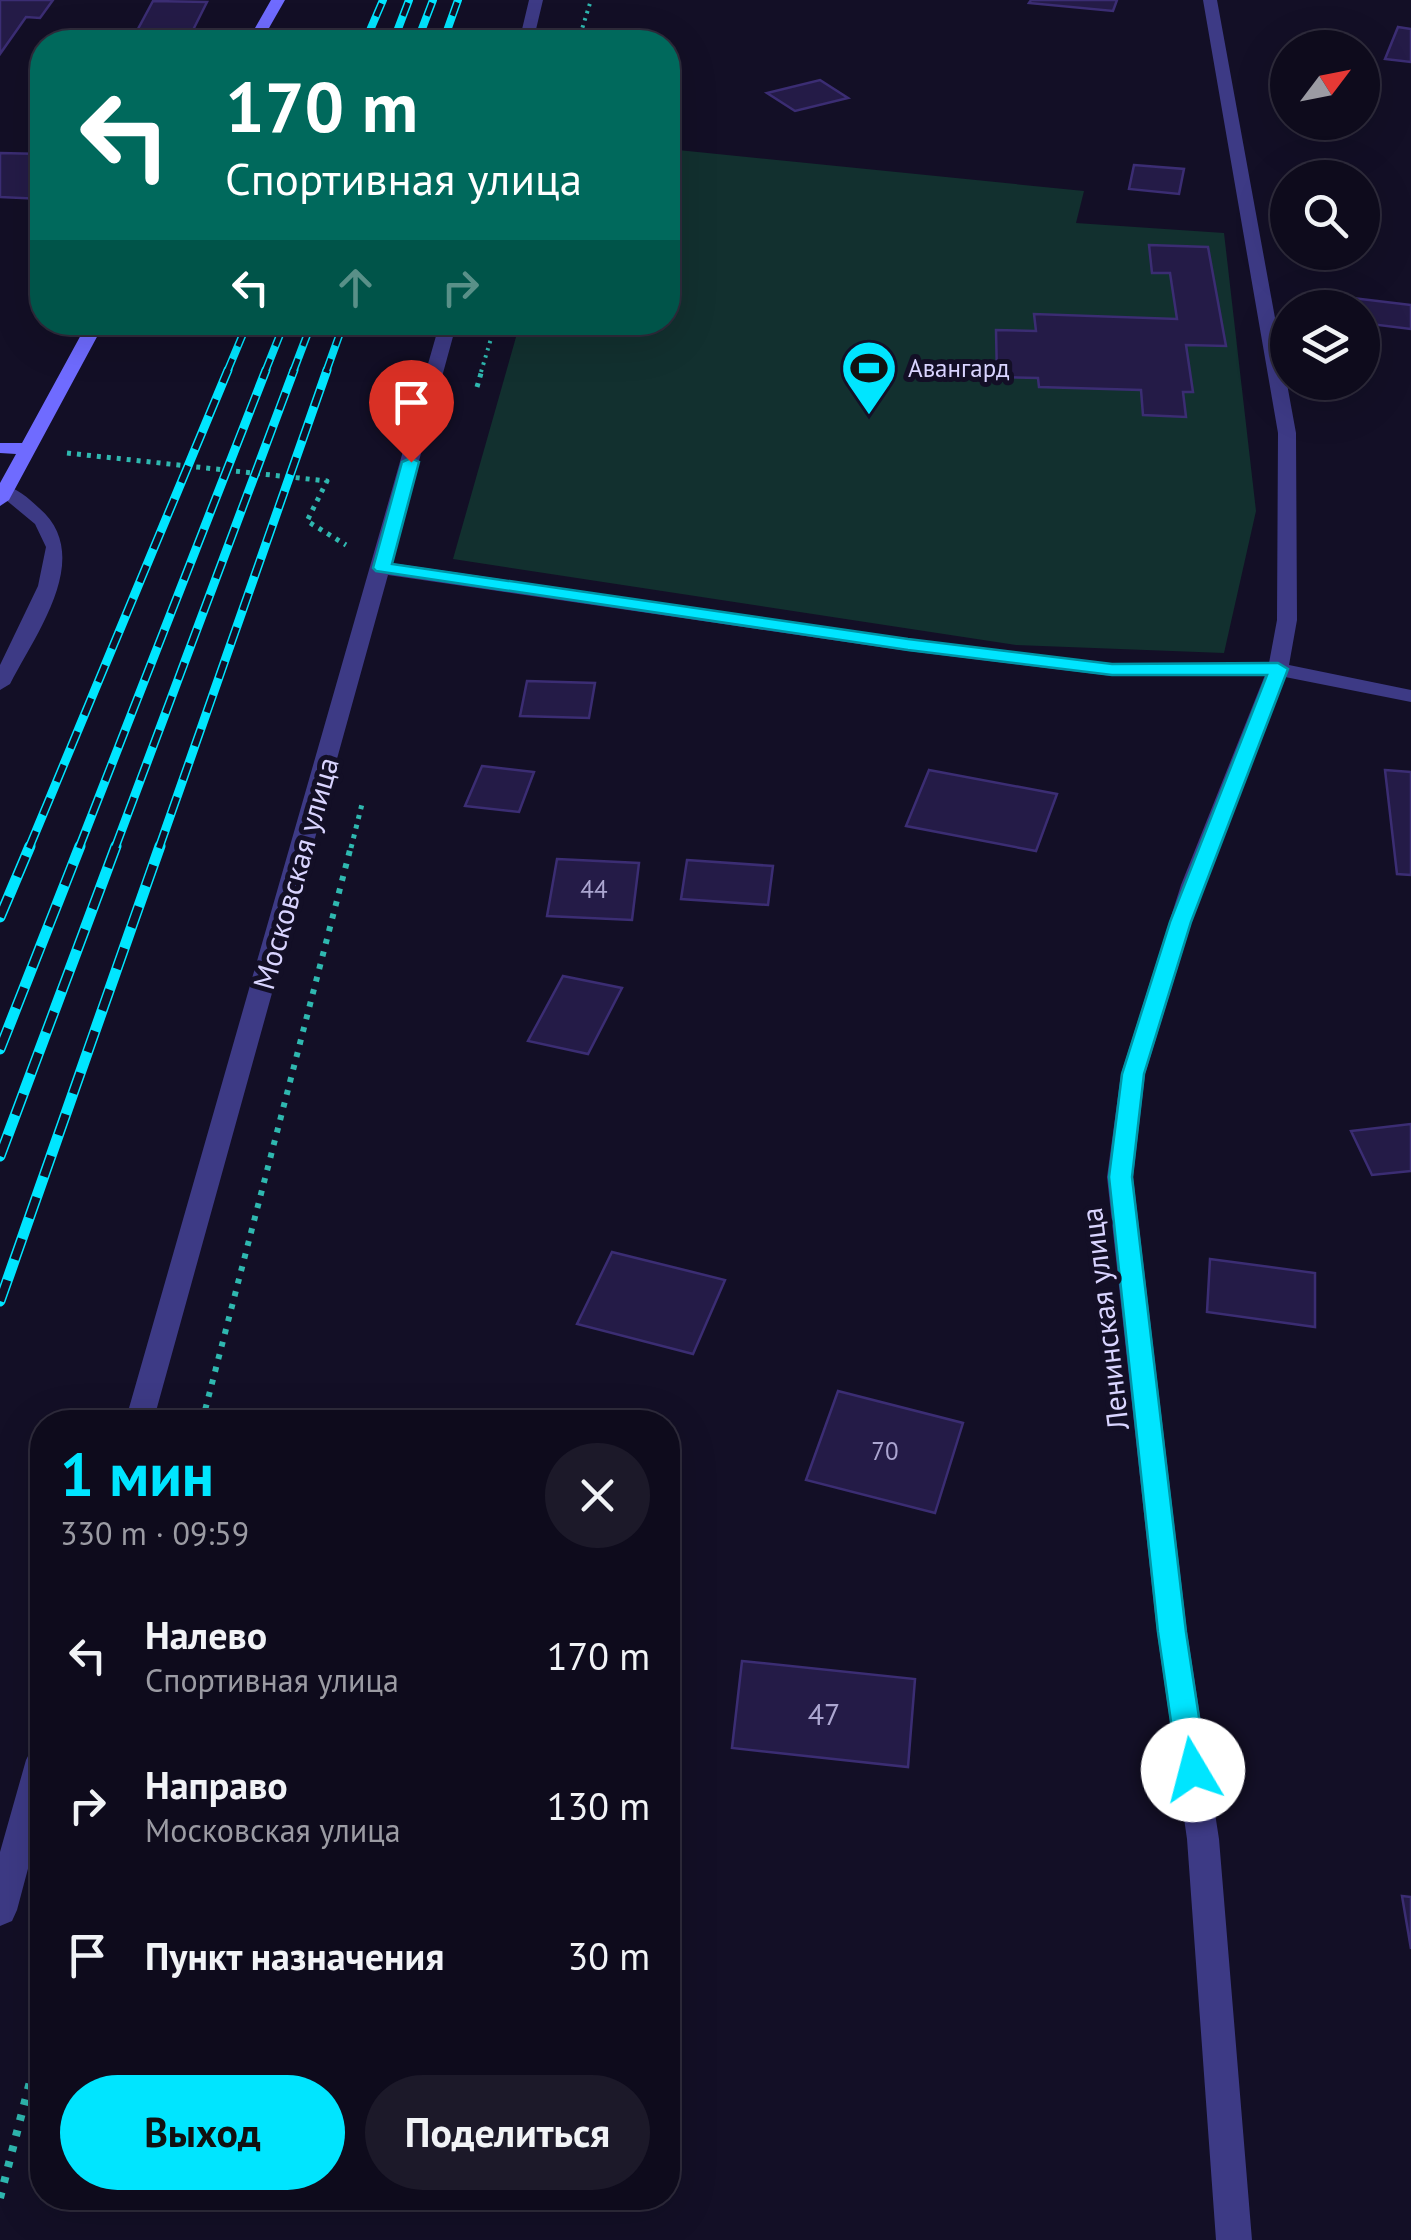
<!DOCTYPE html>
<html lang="ru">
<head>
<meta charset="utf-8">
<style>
  :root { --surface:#0e0b1c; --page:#1c1929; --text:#f1f3f6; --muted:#9b9ba3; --line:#2e2b3b; --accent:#00e5ff }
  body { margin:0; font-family:"PT Sans",sans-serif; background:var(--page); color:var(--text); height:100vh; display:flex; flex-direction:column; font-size:38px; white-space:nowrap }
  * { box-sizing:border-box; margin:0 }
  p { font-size:32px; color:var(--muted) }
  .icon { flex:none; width:55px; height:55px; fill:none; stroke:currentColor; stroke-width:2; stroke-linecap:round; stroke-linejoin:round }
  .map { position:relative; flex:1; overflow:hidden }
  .panel { position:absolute; left:30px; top:1410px; width:650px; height:800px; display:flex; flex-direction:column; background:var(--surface); border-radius:40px; box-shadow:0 10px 40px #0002,0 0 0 2px var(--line) }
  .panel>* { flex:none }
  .banner { position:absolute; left:30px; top:30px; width:650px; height:305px; border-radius:40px; box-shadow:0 10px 40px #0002,0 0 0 2px var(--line); background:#00695c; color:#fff; overflow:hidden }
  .needle { width:65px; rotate:58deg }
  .tools { position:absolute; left:1270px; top:30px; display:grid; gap:20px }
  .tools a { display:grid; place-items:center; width:110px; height:110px; border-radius:50%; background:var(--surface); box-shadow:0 10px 40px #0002,0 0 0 2px var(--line); font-size:50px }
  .pin { position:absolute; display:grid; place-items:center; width:85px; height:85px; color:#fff; margin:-102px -42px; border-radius:50% 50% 50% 0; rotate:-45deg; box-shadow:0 0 10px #0007 }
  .pin .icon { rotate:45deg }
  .me { position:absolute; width:110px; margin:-55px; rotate:352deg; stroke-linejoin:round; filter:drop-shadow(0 0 8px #0008) }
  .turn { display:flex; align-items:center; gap:35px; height:210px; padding:0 30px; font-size:45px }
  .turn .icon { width:130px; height:130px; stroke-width:2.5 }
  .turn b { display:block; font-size:70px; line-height:85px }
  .lanes { display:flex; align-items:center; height:95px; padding:0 30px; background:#0003; justify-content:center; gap:50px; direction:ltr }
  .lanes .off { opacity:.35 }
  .round { display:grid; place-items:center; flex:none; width:105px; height:105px; border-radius:52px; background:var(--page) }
  .head { display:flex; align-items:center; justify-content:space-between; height:170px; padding:0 30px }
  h1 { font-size:60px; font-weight:600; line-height:75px; color:var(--accent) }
  .primary-button { display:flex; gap:20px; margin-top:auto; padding:20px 30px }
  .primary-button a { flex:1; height:115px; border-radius:60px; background:var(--accent); color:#111; font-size:40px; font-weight:600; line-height:115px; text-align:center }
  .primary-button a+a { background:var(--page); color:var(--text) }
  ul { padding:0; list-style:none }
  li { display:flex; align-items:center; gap:30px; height:150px; padding:0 30px }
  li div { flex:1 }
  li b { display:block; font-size:38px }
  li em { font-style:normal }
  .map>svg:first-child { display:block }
  .green { fill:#12302f }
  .building { fill:#241b47; stroke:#3b2d73; stroke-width:2.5 }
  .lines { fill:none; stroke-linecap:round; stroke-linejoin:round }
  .path-far3 { stroke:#2fb8b0; stroke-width:4; stroke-dasharray:2.5 5; stroke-linecap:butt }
  .path-far2 { stroke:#2fb8b0; stroke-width:5; stroke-dasharray:4 6; stroke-linecap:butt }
  .path-far1 { stroke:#2fb8b0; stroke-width:6; stroke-dasharray:5 8; stroke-linecap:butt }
  .path { stroke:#2fb8b0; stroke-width:8; stroke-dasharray:6 10; stroke-linecap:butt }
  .lane { fill:#3d3a85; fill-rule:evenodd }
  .street { fill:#3d3a85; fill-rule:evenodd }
  .secondary { fill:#6f6bff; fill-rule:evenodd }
  .rail-far2-casing { stroke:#00e5ff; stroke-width:8 }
  .rail-far1-casing { stroke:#00e5ff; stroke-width:9 }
  .rail-casing { stroke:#00e5ff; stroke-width:11 }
  .rail-far2 { stroke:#130f26; stroke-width:5; stroke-dasharray:14; stroke-linecap:butt }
  .rail-far1 { stroke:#130f26; stroke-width:6; stroke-dasharray:18; stroke-linecap:butt }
  .rail { stroke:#130f26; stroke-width:8; stroke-dasharray:22; stroke-linecap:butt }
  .route { fill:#00e5ff; stroke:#0095a6; stroke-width:2.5 }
  .labels { text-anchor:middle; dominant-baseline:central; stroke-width:10; stroke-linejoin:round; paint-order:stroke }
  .far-poi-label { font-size:25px; fill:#d9d4ff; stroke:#130f26; text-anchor:start }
  .number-label { font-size:25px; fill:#aca6d1 }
  .street-label { font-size:30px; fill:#d9d4ff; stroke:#130f26 }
  .near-number-label { font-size:30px; fill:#aca6d1 }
</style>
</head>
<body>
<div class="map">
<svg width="1411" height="2240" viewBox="0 0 1411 2240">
  <rect width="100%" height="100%" fill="#130f26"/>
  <path class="green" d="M 668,149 L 1084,191 L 1076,223 L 1224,233 L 1256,511 L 1224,653 L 1016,645 L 453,559 L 520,323 L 668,322 Z"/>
  <path class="building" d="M 0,0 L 53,0 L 40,18 L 26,17 L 0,54 Z
    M 1031,0 L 1117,0 L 1113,11 L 1029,3 Z
    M 153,1 L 207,2 L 187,42 L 131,42 Z
    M 1398,27 L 1411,29 L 1411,62 L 1385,59 Z
    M 820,80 L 848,98 L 795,111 L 767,93 Z
    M 0,153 L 42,154 L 42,199 L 0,197 Z
    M 1134,165 L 1184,169 L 1179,194 L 1129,189 Z
    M 1149,245 L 1208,247 L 1226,346 L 1186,345 L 1193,392 L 1183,392 L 1186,417 L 1143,415 L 1141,390 L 1039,387 L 1038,378 L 997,377 L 996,330 L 1036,331 L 1034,314 L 1177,319 L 1170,273 L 1152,273 Z
    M 1344,297 L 1411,305 L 1411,329 L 1362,323 L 1362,308 L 1342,308 Z
    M 527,681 L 595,683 L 589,718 L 520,716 Z
    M 482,766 L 534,772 L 519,812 L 465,806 Z
    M 929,770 L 1057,794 L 1036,851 L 906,826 Z
    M 1385,770 L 1411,772 L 1411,875 L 1397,874 Z
    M 557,859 L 639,863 L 632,920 L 547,916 Z
    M 687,860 L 773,866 L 768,905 L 681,899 Z
    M 563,976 L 622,988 L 588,1054 L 528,1041 Z
    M 1411,1124 L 1411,1171 L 1372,1175 L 1351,1131 Z
    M 612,1252 L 725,1280 L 693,1354 L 577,1324 Z
    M 1210,1259 L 1315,1273 L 1315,1327 L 1207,1312 Z
    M 838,1391 L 963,1423 L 935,1513 L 806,1480 Z
    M 742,1661 L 915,1679 L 908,1767 L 732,1748 Z
    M 1402,1896 L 1411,1897 L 1411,1949 Z"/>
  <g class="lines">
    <path class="path-far3" d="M 578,42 L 591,0
      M 481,372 L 496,322"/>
    <path class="path-far2" d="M 477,387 L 482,370
      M 67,453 L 327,481 L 307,521 L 346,545
      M 351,848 L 362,804"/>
    <path class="path-far1" d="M 202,1422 L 351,846"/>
    <path class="path" d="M 0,2198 L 42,2035"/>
    <path class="lane" d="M 0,486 C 15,485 28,498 39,508 C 95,556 36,633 10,684 L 0,690 L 0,665 L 38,586 L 46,547 L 35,524 L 0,495 Z"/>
    <path class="street" d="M 529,0 L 543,0 L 533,42 L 519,42 Z
      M 1203,0 L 1217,0 L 1296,433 L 1297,620 L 1289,665 L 1411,690 L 1411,702 L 1285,677 L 1203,885 L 1145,1074 L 1133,1177 L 1187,1632 L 1219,1839 L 1252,2240 L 1216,2240 L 1187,1839 L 1157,1632 L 1107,1177 L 1121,1074 L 1181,885 L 1265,675 L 1112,676 L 908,651 L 388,575 L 153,1422 L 125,1422 L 440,322 L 457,322 L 391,563 L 908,639 L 1112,664 L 1269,663 L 1277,620 L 1278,433 Z
      M 42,1746 L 42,1816 L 17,1910 L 12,1921 L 0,1926 L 0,1852 L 26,1760 L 31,1750 Z"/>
    <path class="secondary" d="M 271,0 L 285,0 L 261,42 L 247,42 Z
      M 88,322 L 105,322 L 9,500 L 0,506 L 0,483 L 16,454 L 0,453 L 0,443 L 22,443 Z"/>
    <g class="rail-far2-casing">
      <path id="rail-far2" d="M 365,42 L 383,0
        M 393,42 L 409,0
        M 417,42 L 433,0
        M 443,42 L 458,0
        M 227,372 L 248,322
        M 265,372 L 285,322
        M 293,372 L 312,322
        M 326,372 L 344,322"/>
    </g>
    <g class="rail-far1-casing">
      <path id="rail-far1" d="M 29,848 L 228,370
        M 79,848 L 266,370
        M 115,848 L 294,370
        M 159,848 L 327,370"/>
    </g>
    <g class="rail-casing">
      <path id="rail" d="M 0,917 L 30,846
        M 0,1049 L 80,846
        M 0,1156 L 116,846
        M 0,1301 L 160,846"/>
    </g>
    <use href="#rail-far2" class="rail-far2"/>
    <use href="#rail-far1" class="rail-far1"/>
    <use href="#rail" class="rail"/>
  </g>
  <path class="route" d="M 411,458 L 419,462 L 392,564 L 908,639 L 1112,664 L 1278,663 L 1288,669 L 1191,922 L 1144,1074 L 1132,1177 L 1186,1632 L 1207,1770 L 1203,1779 L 1193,1783 L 1183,1779 L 1178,1770 L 1158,1632 L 1109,1177 L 1122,1074 L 1170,922 L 1267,675 L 1112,675 L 908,650 L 376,571 L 373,568 L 402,462 Z"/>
  <defs>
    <g id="stadium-pin" transform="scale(2.875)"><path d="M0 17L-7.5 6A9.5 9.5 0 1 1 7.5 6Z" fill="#00e5ff" stroke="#130f26"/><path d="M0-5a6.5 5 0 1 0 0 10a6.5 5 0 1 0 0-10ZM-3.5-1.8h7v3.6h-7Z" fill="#111"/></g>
  </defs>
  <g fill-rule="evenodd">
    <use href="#stadium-pin" x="869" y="368"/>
  </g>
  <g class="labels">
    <g class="far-poi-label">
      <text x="908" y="368">Авангард</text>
    </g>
    <g class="number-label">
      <text x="594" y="889">44</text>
      <text x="885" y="1451">70</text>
    </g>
    <g class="street-label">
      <text transform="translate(295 873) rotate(-74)">Московская улица</text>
      <text transform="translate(1104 1319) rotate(-97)">Ленинская улица</text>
    </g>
    <g class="near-number-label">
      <text x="824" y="1713">47</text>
    </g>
  </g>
</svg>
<div class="tools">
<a><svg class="needle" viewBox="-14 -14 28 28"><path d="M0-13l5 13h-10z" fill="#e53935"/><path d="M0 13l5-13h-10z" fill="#9b9ba3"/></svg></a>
<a><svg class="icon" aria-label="search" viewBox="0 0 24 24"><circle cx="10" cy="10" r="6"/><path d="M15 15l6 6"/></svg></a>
<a><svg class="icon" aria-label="layers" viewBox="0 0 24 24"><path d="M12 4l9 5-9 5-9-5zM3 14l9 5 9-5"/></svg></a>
</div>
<div class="pin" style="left:411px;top:462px;background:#d93025"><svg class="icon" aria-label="arrive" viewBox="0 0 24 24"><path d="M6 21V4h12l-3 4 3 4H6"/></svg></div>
<svg class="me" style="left:1193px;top:1770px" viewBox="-20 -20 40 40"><circle r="19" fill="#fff"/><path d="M0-13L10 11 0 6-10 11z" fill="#00e5ff"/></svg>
<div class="banner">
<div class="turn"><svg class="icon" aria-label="left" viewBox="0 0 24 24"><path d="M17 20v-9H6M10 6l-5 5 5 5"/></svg><div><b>170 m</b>Спортивная улица</div></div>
<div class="lanes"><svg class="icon" aria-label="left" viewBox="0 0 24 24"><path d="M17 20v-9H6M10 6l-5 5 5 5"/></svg><svg class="icon off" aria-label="ahead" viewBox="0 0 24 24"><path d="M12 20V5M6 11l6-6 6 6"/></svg><svg class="icon off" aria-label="right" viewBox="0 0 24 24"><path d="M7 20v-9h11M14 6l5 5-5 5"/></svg></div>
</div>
<section class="panel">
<div class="head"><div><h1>1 мин</h1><p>330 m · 09:59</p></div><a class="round"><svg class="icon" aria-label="close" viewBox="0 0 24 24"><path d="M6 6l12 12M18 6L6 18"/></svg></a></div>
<ul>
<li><svg class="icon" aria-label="left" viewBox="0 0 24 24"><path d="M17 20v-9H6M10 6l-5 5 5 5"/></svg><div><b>Налево</b><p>Спортивная улица</p></div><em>170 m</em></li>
<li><svg class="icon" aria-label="right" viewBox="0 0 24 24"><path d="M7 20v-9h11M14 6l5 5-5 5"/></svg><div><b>Направо</b><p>Московская улица</p></div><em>130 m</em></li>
<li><svg class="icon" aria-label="arrive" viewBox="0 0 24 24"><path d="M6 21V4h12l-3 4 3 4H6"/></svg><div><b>Пункт назначения</b></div><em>30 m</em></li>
</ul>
<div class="primary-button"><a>Выход</a><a>Поделиться</a></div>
</section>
</div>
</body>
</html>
